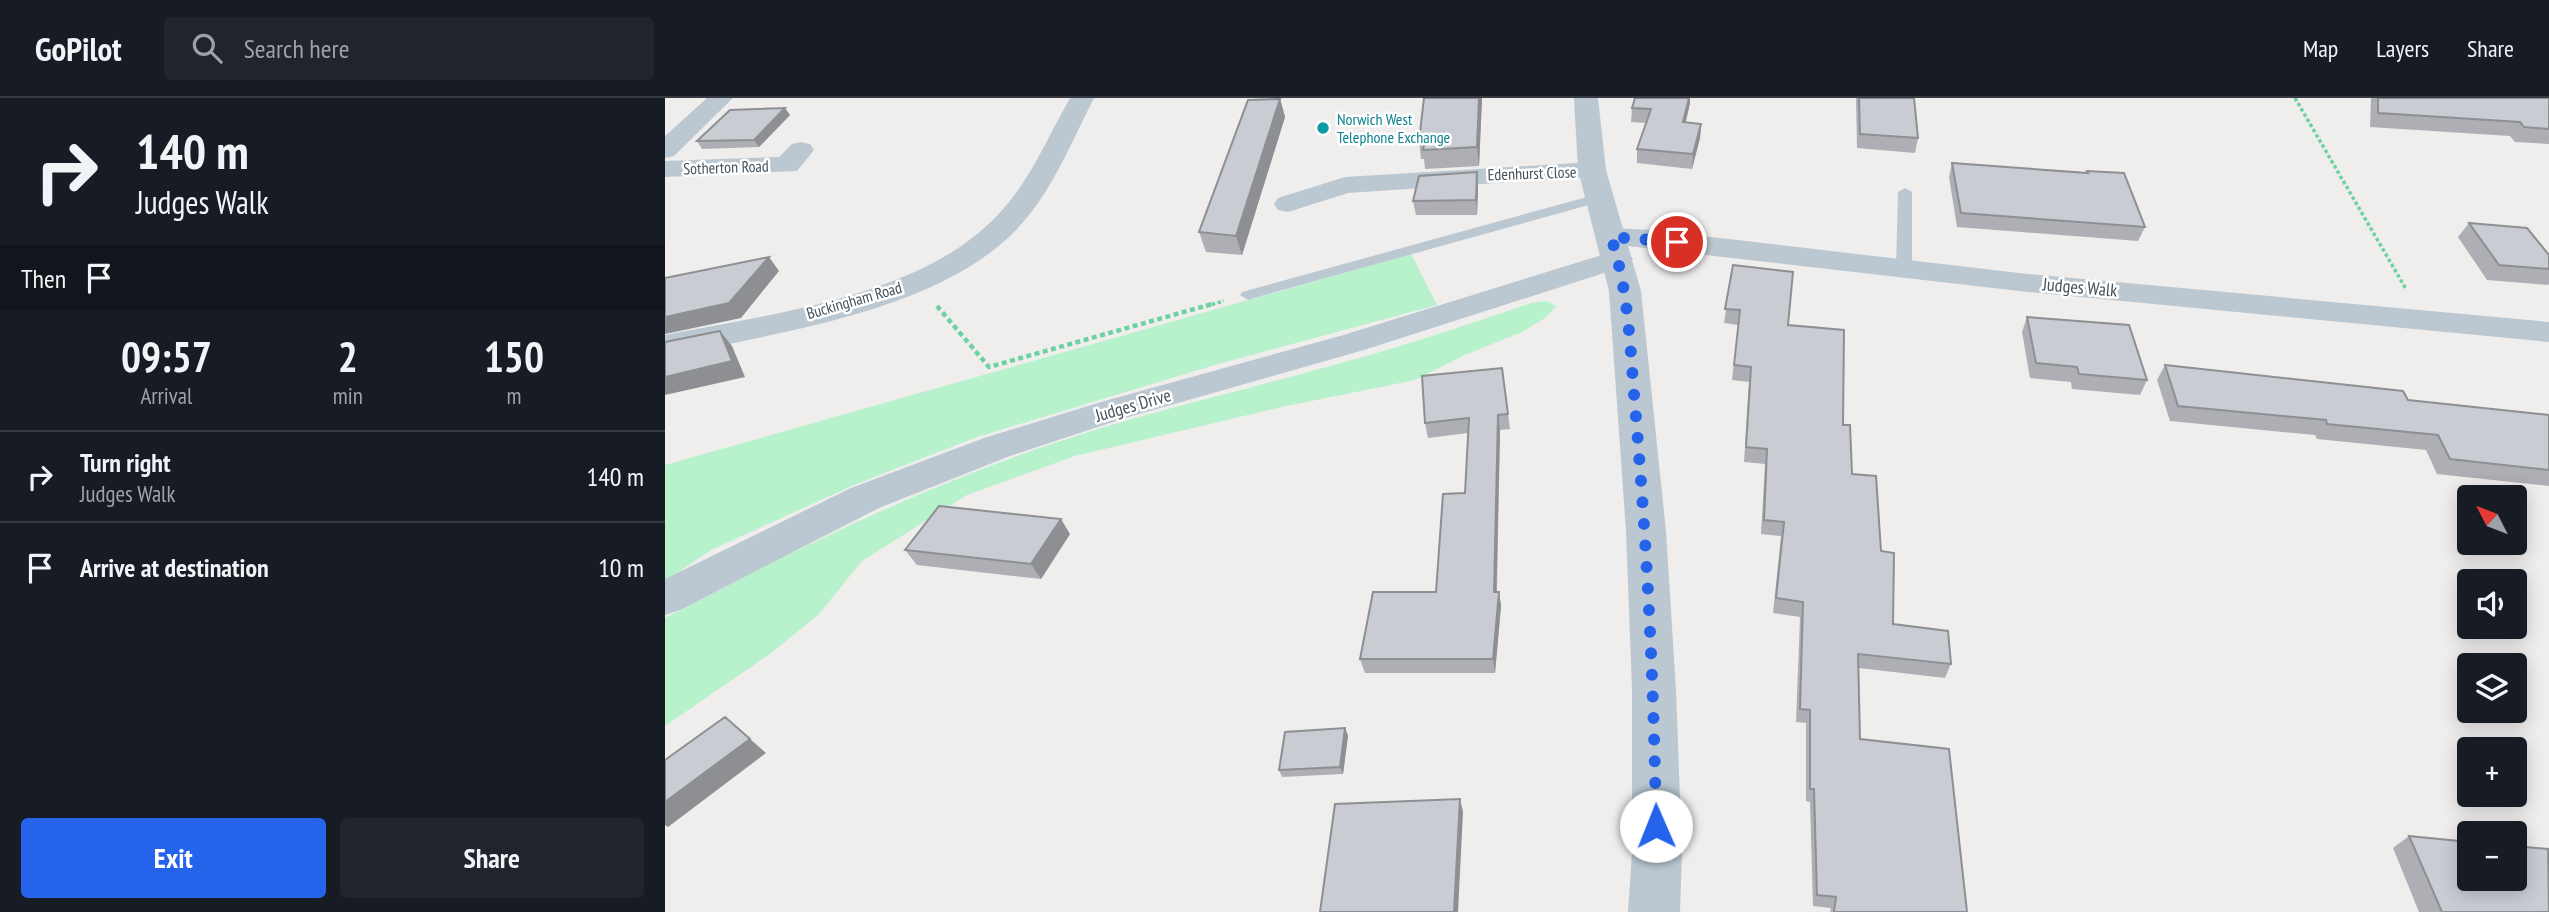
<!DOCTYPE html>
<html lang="en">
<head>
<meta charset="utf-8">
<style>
  :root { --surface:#171b24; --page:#20242c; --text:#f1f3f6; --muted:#9ea1a6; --line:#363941; --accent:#2563eb }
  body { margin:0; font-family:"PT Sans Narrow",sans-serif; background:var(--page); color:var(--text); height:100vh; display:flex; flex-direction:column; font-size:26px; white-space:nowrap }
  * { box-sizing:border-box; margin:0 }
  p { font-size:23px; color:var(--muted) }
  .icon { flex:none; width:38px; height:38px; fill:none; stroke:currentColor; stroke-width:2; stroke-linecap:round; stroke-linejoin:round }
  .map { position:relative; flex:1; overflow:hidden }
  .sheet { display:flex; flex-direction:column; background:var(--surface); width:665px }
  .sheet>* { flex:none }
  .top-card { background:#171b24; color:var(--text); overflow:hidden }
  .needle { width:46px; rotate:312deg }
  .tools { position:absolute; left:1792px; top:387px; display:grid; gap:14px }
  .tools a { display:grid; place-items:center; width:70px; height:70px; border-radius:7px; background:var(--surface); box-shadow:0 4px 18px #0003; font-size:35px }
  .pin { position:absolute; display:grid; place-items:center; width:60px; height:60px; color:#fff; margin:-30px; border:4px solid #fff; border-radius:50%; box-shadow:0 2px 7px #0007 }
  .me { position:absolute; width:77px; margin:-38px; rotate:359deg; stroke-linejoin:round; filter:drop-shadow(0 0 5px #0008) }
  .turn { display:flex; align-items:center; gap:24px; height:147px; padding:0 21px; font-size:32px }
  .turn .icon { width:91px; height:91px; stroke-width:2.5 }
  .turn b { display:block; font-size:49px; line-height:60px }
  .then { display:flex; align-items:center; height:66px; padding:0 21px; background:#0003; gap:14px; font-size:26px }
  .eta { display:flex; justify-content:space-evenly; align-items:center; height:119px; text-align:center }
  .eta b { font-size:42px; font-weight:700; line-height:49px }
  .primary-button { display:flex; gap:14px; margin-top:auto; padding:14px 21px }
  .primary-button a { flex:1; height:80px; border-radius:7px; background:var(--accent); color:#fff; font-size:28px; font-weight:700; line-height:80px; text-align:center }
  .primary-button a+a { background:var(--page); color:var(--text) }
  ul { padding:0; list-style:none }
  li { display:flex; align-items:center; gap:21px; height:91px; padding:0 21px; border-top:2px solid var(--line) }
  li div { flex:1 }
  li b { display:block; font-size:26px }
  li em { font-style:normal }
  header { display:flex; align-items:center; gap:42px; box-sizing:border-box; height:98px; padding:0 35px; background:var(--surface); border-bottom:2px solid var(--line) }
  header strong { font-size:33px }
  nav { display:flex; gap:38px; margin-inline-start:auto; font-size:24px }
  .search { width:490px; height:63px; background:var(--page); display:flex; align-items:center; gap:18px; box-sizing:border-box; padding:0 24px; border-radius:7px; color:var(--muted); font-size:26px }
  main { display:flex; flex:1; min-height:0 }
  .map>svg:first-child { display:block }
  .green { fill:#b7f2cd }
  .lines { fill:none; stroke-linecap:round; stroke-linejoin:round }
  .path-far1 { stroke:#6cd3a0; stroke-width:3.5; stroke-dasharray:3.5 2.5; stroke-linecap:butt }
  .path { stroke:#6cd3a0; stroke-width:4.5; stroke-dasharray:5 3.5; stroke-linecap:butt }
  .service { fill:#bcc8d1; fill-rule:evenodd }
  .minor { fill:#bcc8d1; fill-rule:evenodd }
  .tertiary { fill:#bcc8d1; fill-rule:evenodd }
  .wall { fill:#adafb5 }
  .shaded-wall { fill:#8d8f93 }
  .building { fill:#c9ccd2; stroke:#8d8f93; stroke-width:2 }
  .route { stroke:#2563eb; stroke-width:12; stroke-dasharray:0 21.6 }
  .culture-dot { fill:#0f9aa8; stroke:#fff; stroke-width:2.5 }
  .labels { text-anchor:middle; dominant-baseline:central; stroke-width:5; stroke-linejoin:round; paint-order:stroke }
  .far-culture-label { font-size:16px; fill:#0d838f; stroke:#fff; text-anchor:start }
  .far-street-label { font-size:16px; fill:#44515c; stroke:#fff }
  .street-label { font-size:18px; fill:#44515c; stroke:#fff }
</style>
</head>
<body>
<header>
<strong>GoPilot</strong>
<div class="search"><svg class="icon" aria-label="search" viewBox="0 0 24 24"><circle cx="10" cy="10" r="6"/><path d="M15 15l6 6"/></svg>Search here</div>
<nav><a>Map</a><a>Layers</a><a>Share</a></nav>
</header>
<main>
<section class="sheet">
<div class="top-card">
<div class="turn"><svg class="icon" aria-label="right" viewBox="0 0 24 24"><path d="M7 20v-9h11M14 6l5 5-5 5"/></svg><div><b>140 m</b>Judges Walk</div></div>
<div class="then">Then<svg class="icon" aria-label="arrive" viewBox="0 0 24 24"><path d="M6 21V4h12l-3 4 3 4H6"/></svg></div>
</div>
<div class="eta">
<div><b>09:57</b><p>Arrival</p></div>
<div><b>2</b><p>min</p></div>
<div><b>150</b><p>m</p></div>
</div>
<ul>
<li><svg class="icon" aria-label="right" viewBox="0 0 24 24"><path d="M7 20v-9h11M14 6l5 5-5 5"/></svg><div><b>Turn right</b><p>Judges Walk</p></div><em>140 m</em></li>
<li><svg class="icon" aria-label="arrive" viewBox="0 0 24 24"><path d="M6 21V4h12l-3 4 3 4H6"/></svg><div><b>Arrive at destination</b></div><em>10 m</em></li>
</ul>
<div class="primary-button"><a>Exit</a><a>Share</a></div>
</section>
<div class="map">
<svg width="1884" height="814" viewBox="0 0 1884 814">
  <rect width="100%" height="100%" fill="#f0eded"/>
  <path class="green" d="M 746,156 L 772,207 L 553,266 L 312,339 L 189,387 L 46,452 L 0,483 L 0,367 Z
    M 881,203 L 891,208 L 880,220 L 857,234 L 800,257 L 750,282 L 612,310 L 410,358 L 302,397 L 197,463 L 154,516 L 105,556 L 0,628 L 0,520 C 127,453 254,390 390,345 C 480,314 573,294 665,268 C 733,250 799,228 866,205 Z"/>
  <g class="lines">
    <path class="path-far1" d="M 1630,0 L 1741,191
      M 541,208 L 559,203"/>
    <path class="path" d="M 272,208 L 324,269 L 547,206"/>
    <path class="service" d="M 1240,90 L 1247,94 L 1247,171 L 1239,176 L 1231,171 L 1233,94 Z
      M 933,96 L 938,97 L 938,103 L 589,200 L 583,202 L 575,197 L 577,194 Z"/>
    <path class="minor" d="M 42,0 L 68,0 L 9,58 L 0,60 L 0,38 Z
      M 405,0 L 429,0 C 406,45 386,96 351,132 C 271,215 108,235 0,259 L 0,237 C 108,215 263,199 339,110 C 367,78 384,37 405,0 Z
      M 136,44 L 145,46 L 149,52 L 132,73 L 0,79 L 0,63 L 114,59 L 127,46 Z
      M 927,64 L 937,66 L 941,72 L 937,78 L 683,95 L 623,114 L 613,112 L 609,106 L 613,100 L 680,79 Z
      M 946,130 L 987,132 L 1354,175 L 1884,224 L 1884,244 L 1354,193 L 936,145 L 931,139 L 936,133 Z
      M 953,152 L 964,155 L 968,161 L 964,167 L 699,252 L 460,320 L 345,358 L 214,410 L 15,512 L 0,517 L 0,481 L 186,390 L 319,340 L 436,304 L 675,238 Z"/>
    <path class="tertiary" d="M 909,0 L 933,0 L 941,72 L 976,193 L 1001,433 L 1011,592 L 1017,755 L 1015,814 L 963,814 L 967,755 L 967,592 L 961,433 L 944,193 L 913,72 Z"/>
  </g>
  <path class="wall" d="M 759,0 L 817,0 L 814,68 L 760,71 L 759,61 L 756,61 L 754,43 Z
    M 1191,0 L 1249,0 L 1253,40 L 1250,55 L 1192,50 Z
    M 1706,0 L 1884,0 L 1884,46 L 1850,44 L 1845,38 L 1705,29 Z
    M 615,1 L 620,19 L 577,157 L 541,154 L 534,134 Z
    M 1025,5 L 1021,24 L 1036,26 L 1035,40 L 1027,71 L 972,65 L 972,51 L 981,25 L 966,24 L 967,10 Z
    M 125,17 L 94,49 L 37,51 L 32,43 Z
    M 1287,65 L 1421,75 L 1422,73 L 1480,129 L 1473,143 L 1292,129 L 1284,79 Z
    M 812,74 L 813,89 L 812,117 L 751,117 L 748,103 Z
    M 1804,125 L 1884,157 L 1884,186 L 1883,187 L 1822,182 L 1793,139 Z
    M 1068,167 L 1123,227 L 1178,327 L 1187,376 L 1216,453 L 1228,526 L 1286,566 L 1280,580 L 1194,570 L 1195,641 L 1302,814 L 1165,814 L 1166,810 L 1148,808 L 1145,704 L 1141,703 L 1141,625 L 1131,624 L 1135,519 L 1108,515 L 1116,438 L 1096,436 L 1100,366 L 1079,364 L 1084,284 L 1067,282 L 1073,227 L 1059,225 Z
    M 1362,219 L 1482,282 L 1475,297 L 1407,291 L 1406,284 L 1365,280 L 1357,234 Z
    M 1500,267 L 1743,302 L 1884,317 L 1884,388 L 1772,376 L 1761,352 L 1652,341 L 1650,337 L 1505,323 L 1492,282 Z
    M 843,316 L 845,331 L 835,332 L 832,494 L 834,494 L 836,508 L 830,575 L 700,575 L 695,561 L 771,494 L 800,395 L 803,335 L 763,340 L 760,325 Z
    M 405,436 L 376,481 L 252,467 L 240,452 Z
    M 680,630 L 683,638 L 678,676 L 617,679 L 614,672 Z
    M 1744,738 L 1884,814 L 1754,814 L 1728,750 Z"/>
  <path class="shaded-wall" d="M 814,0 L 817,0 L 814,68 L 812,49 Z
    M 1024,0 L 1025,0 L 1025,5 L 1017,38 L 1018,24 Z
    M 615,1 L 620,19 L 577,157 L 571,138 Z
    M 120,10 L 125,17 L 94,49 L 89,42 Z
    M 1036,26 L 1035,40 L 1027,71 L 1028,56 Z
    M 812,74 L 813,89 L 812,117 L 811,102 Z
    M 104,159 L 114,173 L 76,220 L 0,236 L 0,219 Z
    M 55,233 L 67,248 L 80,279 L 0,297 L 0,279 Z
    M 833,317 L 835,332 L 831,508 L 829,494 Z
    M 396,421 L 405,436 L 376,481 L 366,466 Z
    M 834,494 L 836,508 L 830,575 L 828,561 Z
    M 60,619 L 101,655 L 3,729 L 0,727 L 0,704 Z
    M 680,630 L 683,638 L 678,676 L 675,669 Z
    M 795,701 L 798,714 L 793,814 L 789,814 Z"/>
  <path class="building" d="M 759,0 L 814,0 L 812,49 L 758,52 L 760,42 L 754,43 Z
    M 970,0 L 1024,0 L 1018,24 L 1036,26 L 1028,56 L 972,51 L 986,11 L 967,10 Z
    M 1194,0 L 1249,0 L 1253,40 L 1195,36 Z
    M 1713,0 L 1884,0 L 1884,31 L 1859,29 L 1855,24 L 1713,15 Z
    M 615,1 L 571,138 L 534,134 L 583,2 Z
    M 120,10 L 89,42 L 32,43 L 65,12 Z
    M 1287,65 L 1423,75 L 1422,73 L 1459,75 L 1480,129 L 1296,115 Z
    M 812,74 L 811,102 L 748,103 L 754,78 Z
    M 1804,125 L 1862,130 L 1884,157 L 1884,171 L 1834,167 Z
    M 104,159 L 64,205 L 0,219 L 0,180 Z
    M 1068,167 L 1128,174 L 1123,227 L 1179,232 L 1178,327 L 1185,327 L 1187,376 L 1211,378 L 1216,453 L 1229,455 L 1228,526 L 1283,533 L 1286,566 L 1193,556 L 1195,641 L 1284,651 L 1302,814 L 1169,814 L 1171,799 L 1152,797 L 1149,691 L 1145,691 L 1145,612 L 1135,611 L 1138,504 L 1111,500 L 1119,424 L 1099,422 L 1102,351 L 1081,349 L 1086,269 L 1069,267 L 1075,212 L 1060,211 Z
    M 1362,219 L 1464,227 L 1482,282 L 1414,276 L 1412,269 L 1371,265 Z
    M 55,233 L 67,263 L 0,279 L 0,244 Z
    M 1500,267 L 1738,293 L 1743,302 L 1884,317 L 1884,372 L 1785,361 L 1773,337 L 1662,326 L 1661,322 L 1513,308 Z
    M 837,270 L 843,316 L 833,317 L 829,494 L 834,494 L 828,561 L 695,561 L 708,494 L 771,494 L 778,396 L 800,395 L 804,320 L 760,325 L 757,278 Z
    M 274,408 L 396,421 L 366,466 L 240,452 Z
    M 60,619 L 85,641 L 0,704 L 0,662 Z
    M 680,630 L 675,669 L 614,672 L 620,634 Z
    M 795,701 L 789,814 L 655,814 L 670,706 Z
    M 1744,738 L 1804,744 L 1804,780 L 1850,780 L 1850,748 L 1883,751 L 1884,814 L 1777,814 Z"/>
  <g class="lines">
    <path class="route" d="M 991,728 C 989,587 982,448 970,308 C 965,251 964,193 946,139 L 1012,144"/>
  </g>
  <circle class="culture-dot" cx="658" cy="30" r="7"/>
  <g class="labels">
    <g class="far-culture-label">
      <text x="672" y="21">Norwich West<tspan x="672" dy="18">Telephone Exchange</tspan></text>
    </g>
    <g class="far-street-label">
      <text transform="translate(61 69) rotate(-2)">Sotherton Road</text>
      <text transform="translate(867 75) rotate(-2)">Edenhurst Close</text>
      <text transform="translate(189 202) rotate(-16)">Buckingham Road</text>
    </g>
    <g class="street-label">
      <text transform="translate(1415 189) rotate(5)">Judges Walk</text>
      <text transform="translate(468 307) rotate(-16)">Judges Drive</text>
    </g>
  </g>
</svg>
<div class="tools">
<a><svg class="needle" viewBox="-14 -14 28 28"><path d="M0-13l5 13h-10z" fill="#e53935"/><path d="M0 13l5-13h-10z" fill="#9ea1a6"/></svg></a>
<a><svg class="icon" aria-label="sound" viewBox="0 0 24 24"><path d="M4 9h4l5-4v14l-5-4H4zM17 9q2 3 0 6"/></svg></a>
<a><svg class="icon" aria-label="layers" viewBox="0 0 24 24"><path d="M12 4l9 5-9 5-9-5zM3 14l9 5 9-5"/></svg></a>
<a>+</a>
<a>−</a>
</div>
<div class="pin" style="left:1012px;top:144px;background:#d93025"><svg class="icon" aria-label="arrive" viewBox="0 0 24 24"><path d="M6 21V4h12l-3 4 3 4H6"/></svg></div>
<svg class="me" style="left:991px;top:728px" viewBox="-20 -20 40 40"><circle r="19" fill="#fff"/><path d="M0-13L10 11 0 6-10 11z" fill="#2563eb"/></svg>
</div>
</main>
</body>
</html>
